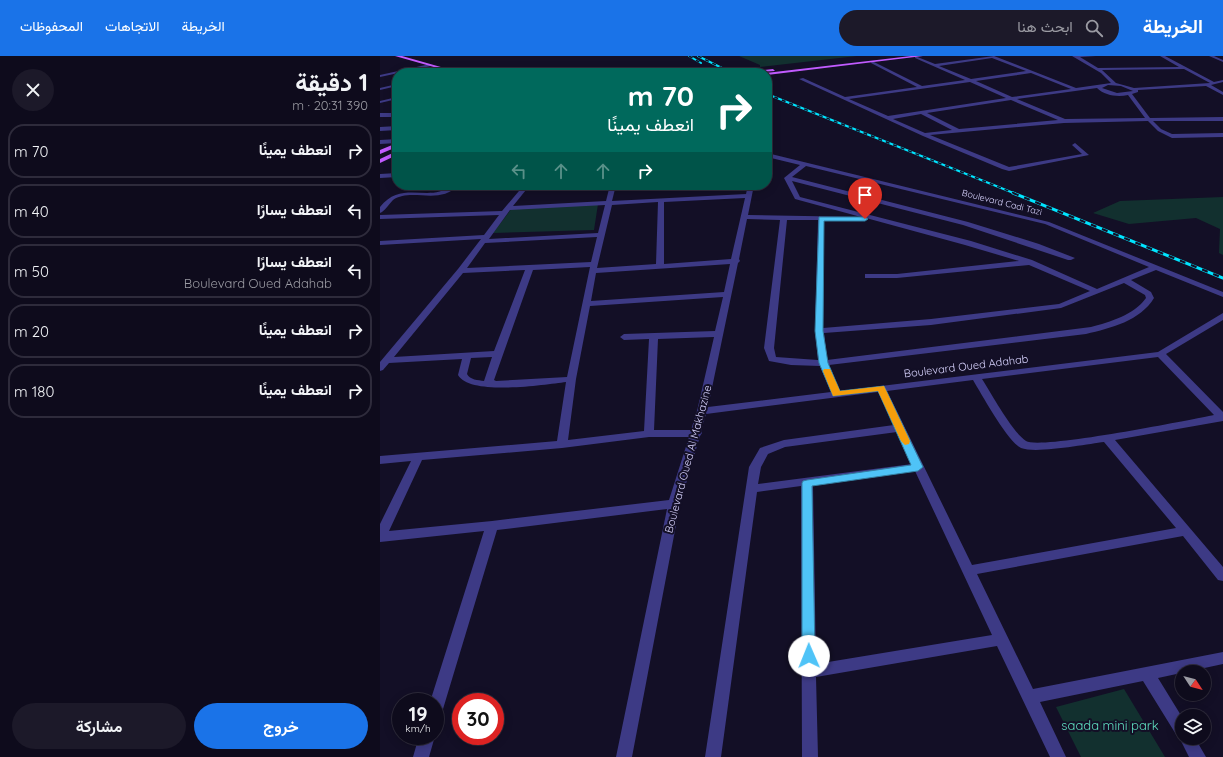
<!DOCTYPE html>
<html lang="ar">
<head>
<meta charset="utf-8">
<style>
  :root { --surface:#0e0b1c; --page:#1c1929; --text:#f1f3f6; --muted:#9b9ba3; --line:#2e2b3b; --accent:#1a73e8 }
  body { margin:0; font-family:Quicksand,Vazirmatn,sans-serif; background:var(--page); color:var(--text); direction:rtl; height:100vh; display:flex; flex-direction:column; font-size:15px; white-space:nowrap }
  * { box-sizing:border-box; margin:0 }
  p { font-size:13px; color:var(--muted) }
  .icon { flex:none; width:22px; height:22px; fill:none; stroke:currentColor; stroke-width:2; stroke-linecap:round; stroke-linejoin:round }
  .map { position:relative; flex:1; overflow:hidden; direction:ltr }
  .drawer { display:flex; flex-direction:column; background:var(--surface); width:380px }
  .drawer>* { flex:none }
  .guide { position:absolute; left:12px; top:12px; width:380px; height:122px; border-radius:16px; box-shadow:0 2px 10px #0003,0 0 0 1px var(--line); direction:rtl; background:#00695c; color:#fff; overflow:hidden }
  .needle { width:26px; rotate:126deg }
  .controls { position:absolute; left:795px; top:609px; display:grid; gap:8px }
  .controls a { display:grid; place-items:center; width:36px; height:36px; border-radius:50%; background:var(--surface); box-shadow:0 2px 10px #0003,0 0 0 1px var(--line); font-size:20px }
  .speed { position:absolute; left:12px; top:637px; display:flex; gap:8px; font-size:20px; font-weight:700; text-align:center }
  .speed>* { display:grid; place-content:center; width:52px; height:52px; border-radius:50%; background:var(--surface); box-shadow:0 2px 10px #0003,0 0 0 1px var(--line); line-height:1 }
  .speed small { font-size:10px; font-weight:400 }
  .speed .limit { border:6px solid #d22; background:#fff; color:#111 }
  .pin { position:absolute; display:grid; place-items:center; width:34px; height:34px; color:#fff; margin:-41px -17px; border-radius:50% 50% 50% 0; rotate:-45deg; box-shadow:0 0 4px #0007 }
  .pin .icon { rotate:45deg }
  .me { position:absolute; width:44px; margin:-22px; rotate:359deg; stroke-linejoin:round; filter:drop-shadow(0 0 3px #0008) }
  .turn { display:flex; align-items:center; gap:14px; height:84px; padding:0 12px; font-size:18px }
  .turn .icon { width:52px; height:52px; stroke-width:2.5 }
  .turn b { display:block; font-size:28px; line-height:34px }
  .lanes { display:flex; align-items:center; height:38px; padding:0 12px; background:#0003; justify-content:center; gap:20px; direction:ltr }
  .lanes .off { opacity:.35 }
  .round { display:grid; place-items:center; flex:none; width:42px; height:42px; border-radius:21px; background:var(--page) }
  .overview { display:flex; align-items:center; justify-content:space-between; height:68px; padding:0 12px }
  h1 { font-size:24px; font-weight:700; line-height:30px }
  .cta { display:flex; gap:8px; margin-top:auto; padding:8px 12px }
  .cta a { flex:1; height:46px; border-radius:24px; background:var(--accent); color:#fff; font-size:16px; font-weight:700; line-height:46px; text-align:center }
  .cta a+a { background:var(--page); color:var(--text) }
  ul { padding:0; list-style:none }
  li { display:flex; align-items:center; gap:12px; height:54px; margin:0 8px 6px; padding:0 4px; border:2px solid var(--line); border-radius:16px }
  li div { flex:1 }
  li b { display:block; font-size:15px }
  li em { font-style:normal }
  header { display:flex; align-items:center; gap:24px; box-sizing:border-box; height:56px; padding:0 20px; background:var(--accent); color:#fff }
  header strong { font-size:19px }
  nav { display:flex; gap:22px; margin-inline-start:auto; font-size:14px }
  .search { width:280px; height:36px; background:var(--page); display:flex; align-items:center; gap:10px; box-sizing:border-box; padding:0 14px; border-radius:22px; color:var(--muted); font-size:15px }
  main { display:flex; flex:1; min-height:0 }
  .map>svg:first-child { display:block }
  .green { fill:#12302f }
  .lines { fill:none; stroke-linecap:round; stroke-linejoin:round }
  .minor { fill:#3d3a85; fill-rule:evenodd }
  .major { fill:#c25bff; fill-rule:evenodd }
  .rail-far1-casing { stroke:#00e5ff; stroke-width:2 }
  .rail-casing { stroke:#00e5ff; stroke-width:3 }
  .rail-far1 { stroke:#130f26; stroke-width:1.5; stroke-dasharray:4; stroke-linecap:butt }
  .rail { stroke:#130f26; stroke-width:2; stroke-dasharray:6; stroke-linecap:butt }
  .route { fill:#4fc3f7; stroke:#337fa1 }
  .slow { fill:#f59e0b }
  .labels { text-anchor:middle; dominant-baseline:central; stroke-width:4; stroke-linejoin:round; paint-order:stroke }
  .far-street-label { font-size:9px; fill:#d9d4ff; stroke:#130f26 }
  .street-label { font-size:11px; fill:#d9d4ff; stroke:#130f26 }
  .near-park-label { font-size:13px; fill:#5fe0c0; stroke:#130f26 }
</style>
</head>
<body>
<header>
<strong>الخريطة</strong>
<div class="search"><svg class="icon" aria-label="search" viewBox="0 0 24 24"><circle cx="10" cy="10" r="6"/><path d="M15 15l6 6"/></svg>ابحث هنا</div>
<nav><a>الخريطة</a><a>الاتجاهات</a><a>المحفوظات</a></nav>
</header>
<main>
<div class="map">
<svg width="843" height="701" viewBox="0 0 843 701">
  <rect width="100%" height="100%" fill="#130f26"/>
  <path class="green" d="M 359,0 L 477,0 L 380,11 L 380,9 Z
    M 843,141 L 843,199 L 839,197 L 840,173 L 816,162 L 749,168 L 713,157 L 740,145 Z
    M 218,148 L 214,174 L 113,177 L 132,152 Z
    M 744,633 L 785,701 L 701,701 L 676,651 Z"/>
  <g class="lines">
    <path class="minor" d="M 535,0 L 555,8 L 614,0 L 696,32 L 731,27 L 721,17 L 692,0 L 716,0 L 700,1 L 718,12 L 799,11 L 780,0 L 785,0 L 834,26 L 843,24 L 843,26 L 831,29 L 843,36 L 843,39 L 826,30 L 758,34 L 758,36 L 752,38 L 770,62 L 843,61 L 843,65 L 773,65 L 781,73 L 792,78 L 843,77 L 843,81 L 792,82 L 778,75 L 768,65 L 684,67 L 550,79 L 629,111 L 702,98 L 692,89 L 695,87 L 709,99 L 629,115 L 622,113 L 543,80 L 419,23 L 423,22 L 465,41 L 537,31 L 491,7 L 492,5 L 542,30 L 585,24 L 535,2 ZM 612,2 L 646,15 L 591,23 L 559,10 ZM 804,13 L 830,27 L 754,32 L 736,27 L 722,14 ZM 651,17 L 691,33 L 632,41 L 596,25 ZM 590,26 L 626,42 L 508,60 L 469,43 ZM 728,29 L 741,30 L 753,35 L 737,37 L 722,32 ZM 717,32 C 725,40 738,41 748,39 L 765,62 L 685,63 L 637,43 ZM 631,44 L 678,64 L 579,73 L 547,57 ZM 541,58 L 572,74 L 545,77 L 513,63 Z
      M 829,0 L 834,0 L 843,4 L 843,6 Z
      M 50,8 L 51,10 L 0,21 L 0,19 Z
      M 72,14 L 74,16 L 61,17 L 61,16 Z
      M 17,28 L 17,30 L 0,34 L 0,32 Z
      M 17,41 L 17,43 L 0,47 L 0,45 Z
      M 0,57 L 17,57 L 17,61 L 0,61 Z
      M 17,70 L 17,74 L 0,75 L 0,71 Z
      M 17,83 L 17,87 L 0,88 L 0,84 Z
      M 387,97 L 669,166 L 843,236 L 843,241 L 776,214 L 751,224 L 771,236 L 774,242 C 760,265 731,272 706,278 L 449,309 L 460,335 L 778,296 L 843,257 L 843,264 L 786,298 L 843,356 L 843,365 L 735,384 L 843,511 L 843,525 L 838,524 L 803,480 L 597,518 L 653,633 L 843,596 L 843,608 L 778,622 L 802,661 L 802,682 L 815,682 L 826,701 L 809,701 L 799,681 L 797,680 L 763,625 L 660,646 L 686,701 L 670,701 L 617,590 L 436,621 L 438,701 L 422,701 L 421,430 L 377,436 L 341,701 L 325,701 L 369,411 L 380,392 L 404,384 L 514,369 L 498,336 L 326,358 L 321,375 L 322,377 L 320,380 L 300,448 L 252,701 L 236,701 L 287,453 L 117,474 L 63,653 L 60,658 L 55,660 L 55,646 L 50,646 L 104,475 L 0,486 L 0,468 L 31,405 L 0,408 L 0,400 L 177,385 L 186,326 C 163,329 90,340 78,319 L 82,303 L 9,307 L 3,314 L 0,315 L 0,306 L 78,213 L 101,183 L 0,189 L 0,185 L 104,179 L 119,159 L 0,163 L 0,159 L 122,155 L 144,129 L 150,129 L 133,150 L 226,145 L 230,129 L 236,129 L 232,145 L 366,138 L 368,129 L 374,129 L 368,159 L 481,161 L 415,143 L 404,122 L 420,109 L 387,101 ZM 426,110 L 665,168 L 769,211 L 717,233 L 652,204 L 591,185 L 420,141 L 412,125 L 583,169 L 688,204 L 691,204 L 695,202 L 659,188 L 588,166 L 412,121 ZM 365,142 L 351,203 L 284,208 L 284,146 ZM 278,146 L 276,208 L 217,212 L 232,149 ZM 225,149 L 218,177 L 109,183 L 130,154 ZM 486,162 L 585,189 L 639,205 L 517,218 L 485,218 L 485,222 L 517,222 L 649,209 L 710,235 L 679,248 L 551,263 L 443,272 L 444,164 L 483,165 L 485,164 ZM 367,163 L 400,164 L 384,292 L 389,305 L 411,309 L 440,310 L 451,336 L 328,351 L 358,207 L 360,205 L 359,203 ZM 407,164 L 438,164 L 435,275 L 438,304 L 396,301 L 394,292 ZM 217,181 L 211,206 L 87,212 L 105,187 ZM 350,208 L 344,236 L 211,245 L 216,217 ZM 210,211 L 187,321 L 116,325 L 114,324 L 153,214 ZM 145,214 L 114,295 L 14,301 L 83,217 ZM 744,227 L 765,239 L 766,242 C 754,259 730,266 711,271 L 447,304 L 444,277 L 551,269 L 681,252 ZM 343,241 L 335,275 L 244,278 L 240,281 L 244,284 L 269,283 L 264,375 L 188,384 L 196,323 L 210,250 ZM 334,281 L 317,355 L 311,374 L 274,374 L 278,283 ZM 112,301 L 104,325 C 98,324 90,324 87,318 L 91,302 ZM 778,301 L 834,359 C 809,364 660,394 646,385 C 633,377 611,337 602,323 ZM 593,324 C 602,339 628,386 641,392 C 656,398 707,388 724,386 L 796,472 L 592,509 L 507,335 ZM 517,376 L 532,408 L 378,428 L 381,411 L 388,398 L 405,391 ZM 269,381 L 309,381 L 289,444 L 112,465 L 9,475 L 42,404 L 182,392 ZM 535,415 L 612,579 L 436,608 L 433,429 Z
      M 17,117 L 17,121 L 0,122 L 0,118 Z
      M 71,129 L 78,129 C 60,150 31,131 13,144 C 9,148 6,153 2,156 L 0,157 L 0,151 C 22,123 51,148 71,129 Z
      M 39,680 L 55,680 L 49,701 L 33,701 Z"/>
    <path class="major" d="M 15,0 L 22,0 L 82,17 L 75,17 Z
      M 531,0 L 543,0 L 387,19 L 386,17 Z
      M 393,13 L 395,15 L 362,17 L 364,16 Z
      M 17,87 L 17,91 L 0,98 L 0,94 Z
      M 17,95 L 17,99 L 0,107 L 0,103 Z"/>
    <g class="rail-far1-casing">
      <path id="rail-far1" d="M 309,0 L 321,7
        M 318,0 L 352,17
        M 387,38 L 636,138"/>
    </g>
    <g class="rail-casing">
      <path id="rail" d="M 633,137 L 843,222"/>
    </g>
    <use href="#rail-far1" class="rail-far1"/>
    <use href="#rail" class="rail"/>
  </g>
  <path class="route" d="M 439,161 L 485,161 L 488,163 L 485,165 L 444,165 L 443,275 L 448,307 L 460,335 L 504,330 L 543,411 L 538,415 L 432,430 L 435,600 L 433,604 L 429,606 L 424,604 L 422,600 L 422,427 L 423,425 L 427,424 L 531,409 L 498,335 L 453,340 L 439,307 L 435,275 Z"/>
  <path class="slow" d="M 444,313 L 450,313 L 460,335 L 504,330 L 530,385 L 529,388 L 525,389 L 521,385 L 498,335 L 453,340 L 443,315 Z"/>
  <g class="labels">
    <g class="far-street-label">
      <text transform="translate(622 146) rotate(14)">Boulevard Cadi Tazi</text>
    </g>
    <g class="street-label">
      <text transform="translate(586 310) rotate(-7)">Boulevard Oued Adahab</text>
      <text transform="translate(308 403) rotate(-75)">Boulevard Oued Al Makhazine</text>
    </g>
    <g class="near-park-label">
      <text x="730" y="669">saada mini park</text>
    </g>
  </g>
</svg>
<div class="controls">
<a><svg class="needle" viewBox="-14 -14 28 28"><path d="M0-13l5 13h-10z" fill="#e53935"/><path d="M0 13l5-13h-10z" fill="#9b9ba3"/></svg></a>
<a><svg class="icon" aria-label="layers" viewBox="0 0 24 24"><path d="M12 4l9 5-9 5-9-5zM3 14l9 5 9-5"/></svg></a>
</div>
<div class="speed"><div>19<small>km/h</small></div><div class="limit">30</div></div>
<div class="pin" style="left:485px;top:163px;background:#d93025"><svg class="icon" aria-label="arrive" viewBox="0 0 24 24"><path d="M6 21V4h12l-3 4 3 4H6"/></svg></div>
<svg class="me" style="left:429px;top:600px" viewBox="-20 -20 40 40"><circle r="19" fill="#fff"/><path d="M0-13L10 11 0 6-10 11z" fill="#4fc3f7"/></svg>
<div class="guide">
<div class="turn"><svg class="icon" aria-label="right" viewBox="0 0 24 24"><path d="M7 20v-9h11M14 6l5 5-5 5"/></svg><div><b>70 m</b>انعطف يمينًا</div></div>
<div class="lanes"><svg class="icon off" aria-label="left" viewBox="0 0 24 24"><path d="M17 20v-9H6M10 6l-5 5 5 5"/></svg><svg class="icon off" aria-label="ahead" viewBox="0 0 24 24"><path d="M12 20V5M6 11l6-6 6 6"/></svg><svg class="icon off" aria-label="ahead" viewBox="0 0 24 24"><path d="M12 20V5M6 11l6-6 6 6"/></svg><svg class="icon" aria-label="right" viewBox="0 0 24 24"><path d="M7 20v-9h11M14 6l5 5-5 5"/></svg></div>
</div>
</div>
<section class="drawer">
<div class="overview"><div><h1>1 دقيقة</h1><p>390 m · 20:31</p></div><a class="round"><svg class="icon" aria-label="close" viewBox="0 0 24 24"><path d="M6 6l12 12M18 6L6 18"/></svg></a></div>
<ul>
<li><svg class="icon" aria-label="right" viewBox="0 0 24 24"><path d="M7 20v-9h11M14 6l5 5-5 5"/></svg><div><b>انعطف يمينًا</b></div><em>70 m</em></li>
<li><svg class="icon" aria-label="left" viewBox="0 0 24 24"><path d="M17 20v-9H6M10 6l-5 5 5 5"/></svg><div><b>انعطف يسارًا</b></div><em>40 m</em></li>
<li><svg class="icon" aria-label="left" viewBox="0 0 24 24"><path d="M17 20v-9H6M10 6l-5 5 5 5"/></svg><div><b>انعطف يسارًا</b><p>Boulevard Oued Adahab</p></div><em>50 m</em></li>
<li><svg class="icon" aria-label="right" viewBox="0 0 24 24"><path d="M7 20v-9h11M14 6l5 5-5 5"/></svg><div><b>انعطف يمينًا</b></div><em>20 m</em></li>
<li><svg class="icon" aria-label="right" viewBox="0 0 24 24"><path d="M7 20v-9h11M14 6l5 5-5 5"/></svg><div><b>انعطف يمينًا</b></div><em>180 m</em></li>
</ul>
<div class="cta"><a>خروج</a><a>مشاركة</a></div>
</section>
</main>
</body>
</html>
